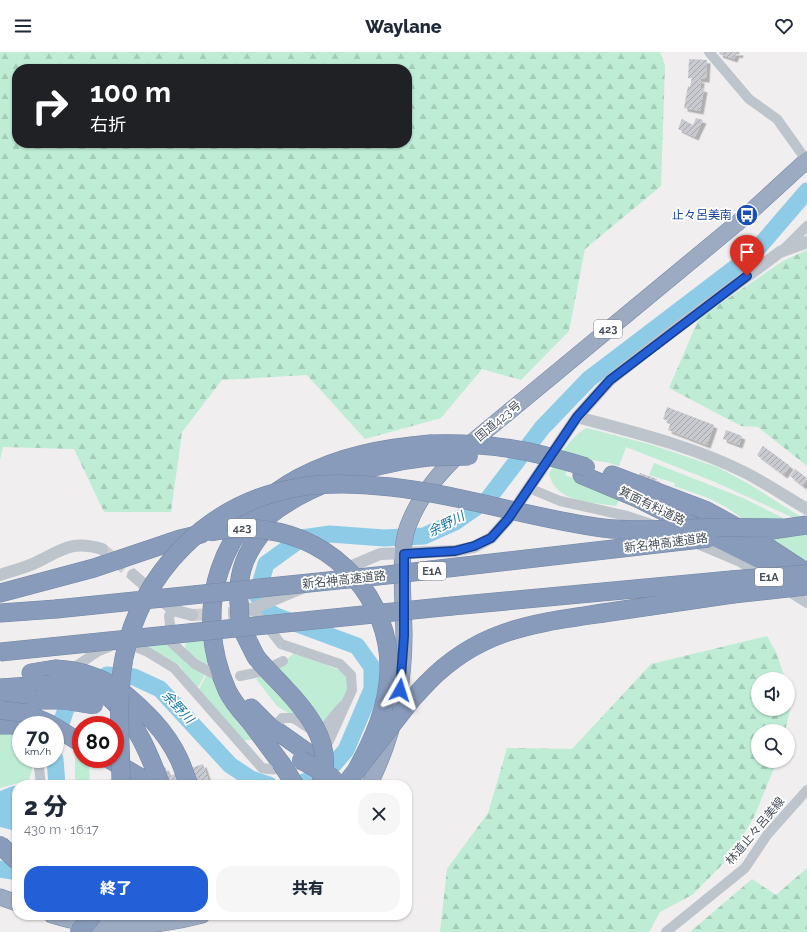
<!DOCTYPE html>
<html lang="ja">
<head>
<meta charset="utf-8">
<style>
  :root { --surface:#fff; --page:#f6f6f7; --text:#1f2937; --muted:#747a83; --accent:#235fd6 }
  body { margin:0; font-family:Raleway,"Noto Sans JP",sans-serif; background:var(--page); color:var(--text); height:100vh; display:flex; flex-direction:column; font-size:15px; white-space:nowrap }
  * { box-sizing:border-box; margin:0 }
  p { font-size:13px; color:var(--muted) }
  .icon { flex:none; width:22px; height:22px; fill:none; stroke:currentColor; stroke-width:2; stroke-linecap:round; stroke-linejoin:round }
  .map { position:relative; flex:1; overflow:hidden }
  .drawer { position:absolute; left:12px; top:728px; width:400px; height:140px; display:flex; flex-direction:column; background:var(--surface); border-radius:16px; box-shadow:0 1px 3px #0004 }
  .drawer>* { flex:none }
  .hud { position:absolute; left:12px; top:12px; width:400px; height:84px; border-radius:16px; box-shadow:0 1px 3px #0004; background:#202124; color:#fff; overflow:hidden }
  .controls { position:absolute; left:751px; top:620px; display:grid; gap:8px }
  .controls a { display:grid; place-items:center; width:44px; height:44px; border-radius:50%; background:var(--surface); box-shadow:0 1px 3px #0004; font-size:20px }
  .speed { position:absolute; left:12px; top:664px; display:flex; gap:8px; font-size:20px; font-weight:700; text-align:center }
  .speed>* { display:grid; place-content:center; width:52px; height:52px; border-radius:50%; background:var(--surface); box-shadow:0 1px 3px #0004; line-height:1 }
  .speed small { font-size:10px; font-weight:400 }
  .speed .limit { border:6px solid #d22; background:#fff; color:#111 }
  .pin { position:absolute; display:grid; place-items:center; width:34px; height:34px; color:#fff; margin:-41px -17px; border-radius:50% 50% 50% 0; rotate:-45deg; box-shadow:0 0 4px #0007 }
  .pin .icon { rotate:45deg }
  .me { position:absolute; width:44px; margin:-22px; rotate:6deg; stroke-linejoin:round; filter:drop-shadow(0 0 3px #0008) }
  .turn { display:flex; align-items:center; gap:14px; height:84px; padding:0 12px; font-size:18px }
  .turn .icon { width:52px; height:52px; stroke-width:2.5 }
  .turn b { display:block; font-size:28px; line-height:34px }
  .round { display:grid; place-items:center; flex:none; width:42px; height:42px; border-radius:16px; background:var(--page) }
  .summary { display:flex; align-items:center; justify-content:space-between; height:68px; padding:0 12px }
  h1 { font-size:24px; font-weight:800; line-height:30px }
  .primary-button { display:flex; gap:8px; margin-top:auto; padding:8px 12px }
  .primary-button a { flex:1; height:46px; border-radius:16px; background:var(--accent); color:#fff; font-size:16px; font-weight:800; line-height:46px; text-align:center }
  .primary-button a+a { background:var(--page); color:var(--text) }
  header { display:flex; justify-content:space-between; align-items:center; height:52px; padding:0 12px; background:var(--surface); font-size:18px; font-weight:800 }
  .map>svg:first-child { display:block }
  .grass { fill:#beecd5 }
  .forest { fill:url(#forest-firs); fill-rule:evenodd }
  .water { fill:#8ecbe7 }
  .lines { fill:none; stroke-linecap:round; stroke-linejoin:round }
  .river { stroke:#8ecbe7; stroke-width:17 }
  .building { fill:url(#building-hatch); filter:url(#shadow) }
  .tertiary-tunnel { stroke:#ceced0; stroke-width:12; stroke-dasharray:12 6; stroke-linecap:butt }
  .trunk-casing { stroke:#7386a6; stroke-width:17 }
  .motorway-casing { stroke:#7386a6; stroke-width:19 }
  .minor { stroke:#bdc4cc; stroke-width:10 }
  .tertiary { stroke:#bdc4cc; stroke-width:12 }
  .trunk { stroke:#9caac2; stroke-width:16 }
  .motorway { stroke:#889bba; stroke-width:18 }
  .motorway-bridge-casing { stroke:#7386a6; stroke-width:19; stroke-linecap:butt }
  .motorway-bridge { stroke:#889bba; stroke-width:18 }
  .route-casing { stroke:#173e8b; stroke-width:10 }
  .route { stroke:#235fd6; stroke-width:7 }
  .labels { text-anchor:middle; dominant-baseline:central; stroke-width:3.5; stroke-linejoin:round; paint-order:stroke }
  .shield { fill:#fff; stroke:#7e848c; stroke-width:1 }
  .shield-label { font-size:11px; font-weight:bold; fill:#474f5a }
  .transit-label { font-size:12px; fill:#164399; stroke:#fff; text-anchor:end }
  .street-label { font-size:12px; fill:#474f5a; stroke:#fff }
  .water-label { font-size:13px; font-style:italic; fill:#1475a0; stroke:#fff }
</style>
</head>
<body>
<header><svg class="icon" aria-label="menu" viewBox="0 0 24 24"><path d="M4 6h16M4 12h16M4 18h16"/></svg>Waylane<svg class="icon" aria-label="heart" viewBox="0 0 24 24"><path d="M12 20l-8-8c-3-5 5-10 8-4 3-6 11-1 8 4z"/></svg></header>
<div class="map">
<svg width="807" height="880" viewBox="0 0 807 880">
  <defs>
    <pattern id="forest-firs" width="22" height="20" patternUnits="userSpaceOnUse"><rect width="22" height="20" fill="#beecd5"/><path d="M5 1l3.5 6h-7zM16 11l3.5 6h-7z" fill="#a5ccb9"/></pattern>
    <pattern id="building-hatch" width="6" height="6" patternUnits="userSpaceOnUse"><rect width="6" height="6" fill="#c8cad0"/><path d="M-1 1l2-2M0 6l6-6M5 7l2-2" fill="none" stroke="#a4a6ac"/></pattern>
    <filter id="shadow"><feDropShadow dx="3.5" dy="3.5" stdDeviation="0" flood-color="#0004"/></filter>
  </defs>
  <rect width="100%" height="100%" fill="#f0eeee"/>
  <path class="grass" d="M 587,376 L 652,393 L 717,415 L 749,432 L 807,469 L 807,472 L 715,430 L 626,395 L 619,414 L 606,410 L 575,406 L 571,409 L 565,423 L 620,445 L 616,454 C 592,450 556,451 549,422 C 557,408 572,382 587,376 Z
    M 654,411 L 743,446 L 807,478 L 807,512 L 726,455 L 706,445 L 674,434 L 675,431 L 649,423 Z
    M 205,587 L 223,648 L 237,670 L 253,688 L 242,688 L 199,637 L 210,617 L 185,597 L 186,589 Z
    M 171,590 L 186,611 L 205,623 L 197,637 L 180,614 L 166,605 L 146,595 L 146,593 Z
    M 295,600 L 344,620 L 347,623 L 349,639 L 324,674 L 296,666 L 277,654 L 256,627 C 272,621 283,612 295,600 Z
    M 21,680 L 21,707 L 35,707 L 29,728 L 0,736 L 0,681 Z
    M 75,697 L 81,701 L 81,707 L 89,707 L 90,733 L 75,733 Z"/>
  <path class="forest" d="M 0,0 L 660,0 L 665,13 L 661,134 L 585,197 L 569,279 L 521,328 L 482,317 L 441,366 L 365,387 L 307,323 L 222,328 L 182,380 L 171,460 L 104,460 L 74,397 L 3,395 L 0,408 ZM 17,17 L 407,17 L 407,91 L 17,91 Z
    M 807,198 L 807,414 L 758,375 L 741,374 L 669,336 L 699,266 L 783,209 Z
    M 767,584 L 777,602 L 785,627 L 758,627 L 758,657 L 788,657 L 788,638 L 792,650 L 785,679 L 758,679 L 758,709 L 777,709 L 754,765 L 730,805 L 692,843 L 660,860 L 649,880 L 440,880 L 447,817 L 488,761 L 507,696 L 572,697 L 651,612 Z
    M 807,816 L 807,880 L 690,880 L 752,827 L 776,843 Z"/>
  <path class="water" d="M 13,734 L 17,734 L 16,779 L 0,775 L 0,739 Z"/>
  <g class="lines">
    <path class="river" d="M 107,623 L 134,625 L 160,637 L 230,713 L 251,727 L 269,733
      M 55,689 L 66,657 L 80,638
      M 55,707 L 57,733
      M 293,733 L 300,732 L 328,719 L 346,698 L 372,637 L 372,615 L 357,594 L 276,564 L 269,560 L 257,543 L 266,512 L 302,486 L 330,482 L 384,486 L 424,484 L 455,470 L 488,447 L 542,376 L 589,327 L 752,203 L 807,139
      M 0,817 L 11,819 L 17,817"/>
  </g>
  <path class="building" d="M 720,0 L 740,0 L 739,3 L 736,2 L 734,7 L 719,2 Z
    M 689,7 L 707,8 L 706,27 L 688,26 Z
    M 692,26 L 701,28 L 700,36 L 704,37 L 700,59 L 684,56 L 688,34 L 690,35 Z
    M 696,66 L 703,68 L 695,85 L 678,77 L 682,67 L 693,73 Z
    M 667,355 L 714,373 L 707,393 L 668,378 L 671,370 L 663,367 Z
    M 726,378 L 742,384 L 739,393 L 723,387 Z
    M 763,394 L 790,414 L 784,423 L 757,403 Z
    M 795,417 L 807,426 L 803,434 L 790,424 Z
    M 640,421 L 657,427 L 651,443 L 634,437 Z
    M 203,712 L 210,733 L 151,733 L 147,721 L 165,715 L 169,724 Z"/>
  <g class="lines">
    <path class="tertiary-tunnel" d="M 102,497 L 133,523
      M 192,563 L 234,561"/>
    <g class="trunk-casing">
      <path id="trunk" d="M 369,733 C 393,686 404,635 404,583 C 404,554 398,499 408,474 C 420,442 441,419 465,396 L 747,163 L 807,108
        M 0,845 L 17,851
        M 52,863 C 102,879 153,876 202,863"/>
    </g>
    <g class="motorway-casing">
      <path id="motorway" d="M 582,423 L 637,446 L 797,526
        M 612,423 L 707,459 L 740,477 L 801,517
        M 249,483 C 287,437 371,411 428,405
        M 0,541 L 94,516 L 180,487 L 201,482
        M 239,550 C 237,520 246,499 266,476
        M 452,554 L 731,528
        M 0,561 L 56,557
        M 240,566 L 244,581 L 256,605
        M 31,621 L 55,617
        M 427,631 C 481,575 538,571 610,560 C 651,554 692,548 733,542
        M 0,636 L 44,633
        M 121,639 C 144,658 166,679 179,707 C 183,715 185,724 189,733
        M 112,648 C 137,671 149,702 161,733
        M 0,653 L 35,648
        M 251,656 L 267,672 L 308,701
        M 0,673 L 31,673
        M 55,675 L 81,691
        M 109,707 L 153,733
        M 281,711 C 271,698 262,685 252,672 C 243,661 233,651 227,638 C 191,557 220,468 299,426 C 340,404 384,396 430,392"/>
    </g>
    <path class="minor" d="M 709,0 L 749,47 L 777,67 L 807,109
      M 783,198 L 807,174
      M 529,436 L 560,449 L 627,464 L 654,473
      M 695,491 L 740,510 L 763,524
      M 785,537 L 807,551
      M 251,557 L 264,570 L 281,592 L 340,612 L 351,623 L 352,638 L 329,689 L 321,698
      M 173,558 L 169,564 L 172,591 L 195,612 L 212,621
      M 69,619 L 97,600 L 114,593 L 131,593 L 146,599 L 174,616 L 262,716 C 278,719 291,716 307,709
      M 240,624 L 260,620 L 283,609
      M 278,671 L 282,666 C 285,666 289,666 292,666 C 302,669 314,686 325,675 C 332,668 336,660 344,653
      M 38,707 L 41,733
      M 666,880 L 745,816 L 767,783 L 807,738"/>
    <path class="tertiary" d="M 577,365 C 633,380 692,394 744,420 C 766,431 786,445 807,457
      M 340,519 L 380,502 L 455,499 L 474,495 L 491,486 L 508,467 L 577,365 L 610,328 L 671,280 L 780,200 L 807,190
      M 0,523 C 12,519 24,516 35,511 C 62,498 71,488 102,497
      M 133,523 L 173,558 L 192,563
      M 234,561 L 254,556 L 302,536"/>
    <use href="#trunk" class="trunk"/>
    <use href="#motorway" class="motorway"/>
    <g class="motorway-bridge-casing">
      <path id="motorway-bridge" d="M 430,392 C 489,390 530,398 586,415
        M 428,405 L 469,404
        M 772,478 L 807,473
        M 210,480 C 228,477 247,475 265,478 C 335,486 391,548 389,619 C 388,655 373,688 356,719
        M 731,528 L 807,522
        M 733,542 L 806,534
        M 239,550 L 240,566
        M 56,557 L 387,523 L 709,486
        M 0,600 L 452,554
        M 256,605 C 285,640 341,680 320,733
        M 55,617 C 79,618 101,625 121,639
        M 44,633 C 68,632 88,635 110,646
        M 35,648 L 64,648 L 94,653
        M 0,658 L 25,661 L 52,673
        M 301,708 L 333,726
        M 281,711 L 295,733
        M 121,733 C 121,690 116,648 124,606 C 141,520 208,452 295,436 C 326,430 359,432 391,435 C 463,443 532,467 603,476 C 636,480 671,477 704,476 C 731,475 757,476 783,476
        M 345,733 L 413,646 L 427,631
        M 0,793 L 17,809
        M 79,880 L 93,863"/>
    </g>
    <use href="#motorway-bridge" class="motorway-bridge"/>
  </g>
  <g class="lines">
    <g class="route-casing">
      <path id="route" d="M 400,638 L 404,584 L 404,502 L 455,499 L 474,494 L 491,486 L 508,467 L 577,365 L 610,328 L 747,224"/>
    </g>
    <use href="#route" class="route"/>
  </g>
  <defs>
    <g id="bus-disc" transform="scale(1.15)"><circle r="9.5" fill="#1a4fb4" stroke="#fff"/><path d="M-5-6H5V4H4V6H2V4H-2V6H-4V4H-5ZM-3.5-4V0h7V-4ZM-3.5 1.2v1.5H-2V1.2ZM2 1.2v1.5H3.5V1.2Z" fill="#fff"/></g>
  </defs>
  <g fill-rule="evenodd">
    <use href="#bus-disc" x="747" y="163"/>
  </g>
  <g class="labels">
    <g class="shield">
      <rect x="594" y="268" width="28" height="18" rx="3"/>
      <rect x="228" y="467" width="28" height="18" rx="3"/>
      <rect x="418" y="510" width="28" height="18" rx="3"/>
      <rect x="755" y="516" width="28" height="18" rx="3"/>
    </g>
    <g class="shield-label">
      <text x="608" y="277">423</text>
      <text x="242" y="476">423</text>
      <text x="432" y="519">E1A</text>
      <text x="769" y="525">E1A</text>
    </g>
    <g class="transit-label">
      <text x="732" y="163">止々呂美南</text>
    </g>
    <g class="street-label">
      <text transform="translate(498 369) rotate(-40)">国道423号</text>
      <text transform="translate(652 454) rotate(26)">箕面有料道路</text>
      <text transform="translate(666 491) rotate(-7)">新名神高速道路</text>
      <text transform="translate(344 528) rotate(-6)">新名神高速道路</text>
      <text transform="translate(755 779) rotate(-50)">林道止々呂美線</text>
    </g>
    <g class="water-label">
      <text transform="translate(446 472) rotate(-27)">余野川</text>
      <text transform="translate(178 655) rotate(47)">余野川</text>
    </g>
  </g>
</svg>
<div class="controls">
<a><svg class="icon" aria-label="sound" viewBox="0 0 24 24"><path d="M4 9h4l5-4v14l-5-4H4zM17 9q2 3 0 6"/></svg></a>
<a><svg class="icon" aria-label="search" viewBox="0 0 24 24"><circle cx="10" cy="10" r="6"/><path d="M15 15l6 6"/></svg></a>
</div>
<div class="speed"><div>70<small>km/h</small></div><div class="limit">80</div></div>
<div class="pin" style="left:747px;top:224px;background:#d93025"><svg class="icon" aria-label="arrive" viewBox="0 0 24 24"><path d="M6 21V4h12l-3 4 3 4H6"/></svg></div>
<svg class="me" style="left:400px;top:638px" viewBox="-20 -20 40 40"><path d="M0-17L14 15 0 8-14 15z" fill="#235fd6" stroke="#fff" stroke-width="4"/></svg>
<div class="hud">
<div class="turn"><svg class="icon" aria-label="right" viewBox="0 0 24 24"><path d="M7 20v-9h11M14 6l5 5-5 5"/></svg><div><b>100 m</b>右折</div></div>
</div>
<section class="drawer">
<div class="summary"><div><h1>2 分</h1><p>430 m · 16:17</p></div><a class="round"><svg class="icon" aria-label="close" viewBox="0 0 24 24"><path d="M6 6l12 12M18 6L6 18"/></svg></a></div>
<div class="primary-button"><a>終了</a><a>共有</a></div>
</section>
</div>
</body>
</html>
